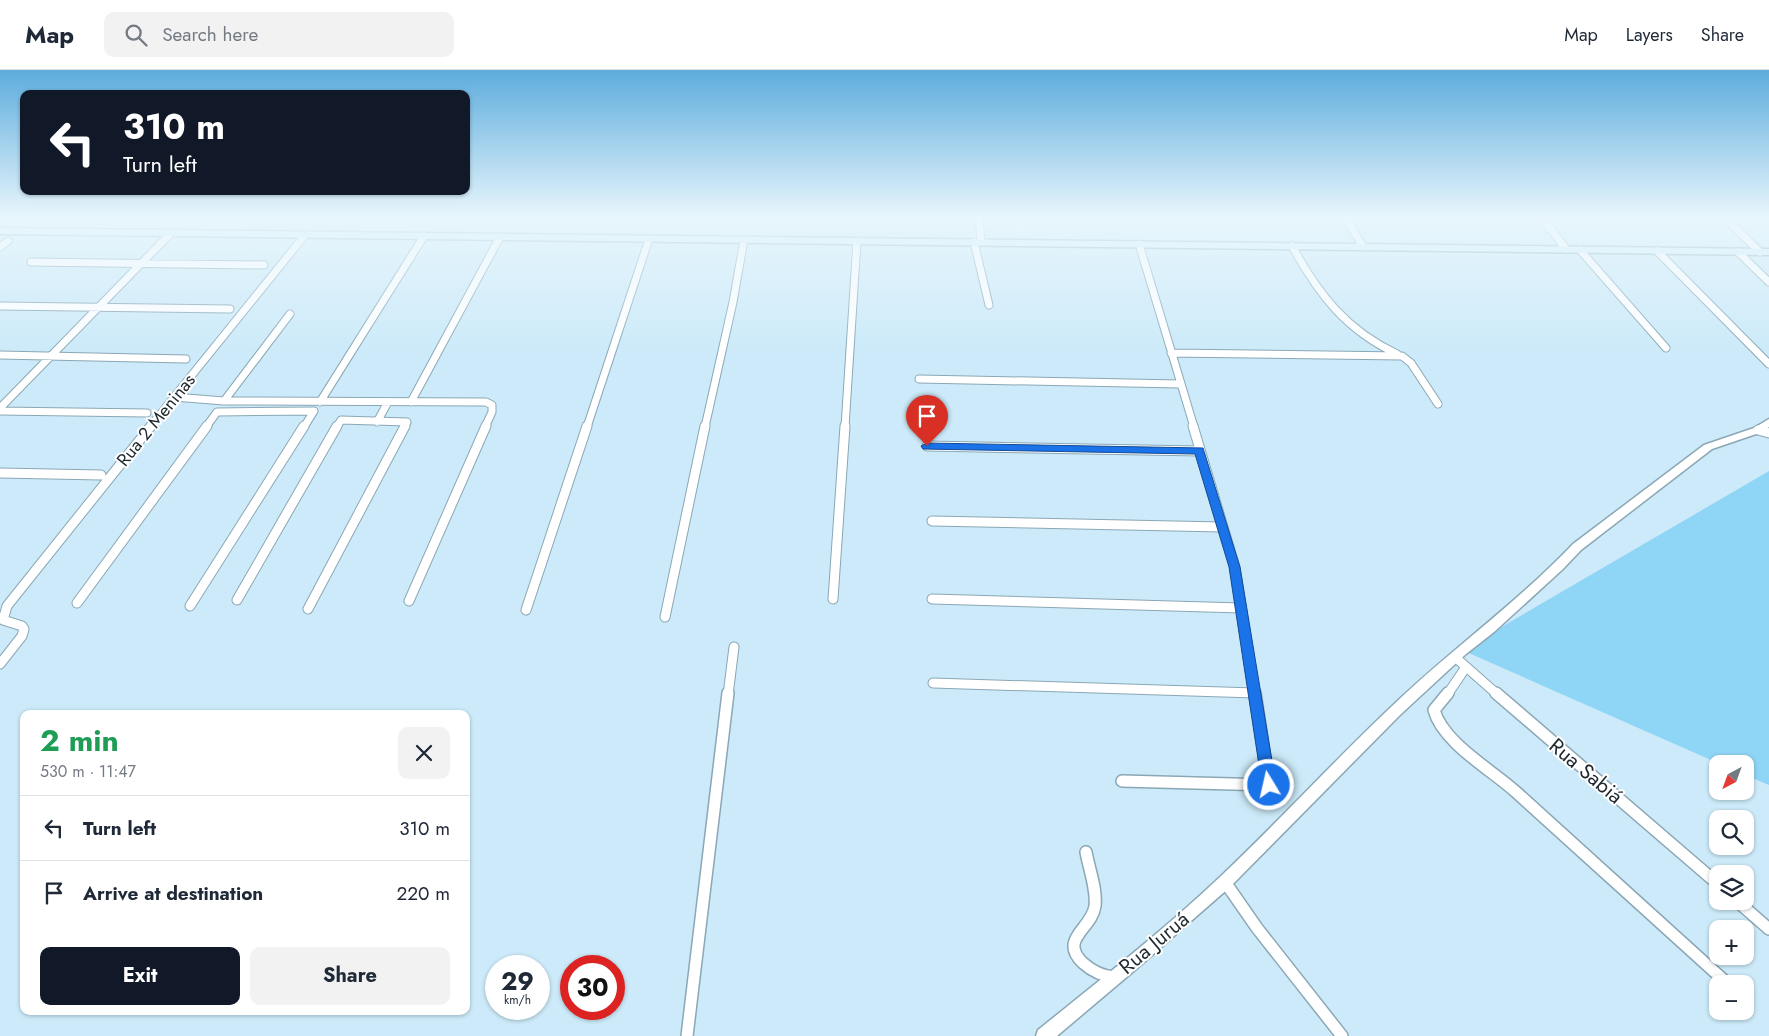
<!DOCTYPE html>
<html lang="en">
<head>
<meta charset="utf-8">
<style>
  :root { --surface:#fff; --page:#f2f2f3; --text:#1f2937; --muted:#747a83; --line:#e0e1e3; --accent:#111827 }
  body { margin:0; font-family:Jost,sans-serif; background:var(--page); color:var(--text); height:100vh; display:flex; flex-direction:column; font-size:19px; white-space:nowrap }
  * { box-sizing:border-box; margin:0 }
  p { font-size:16px; color:var(--muted) }
  .icon { flex:none; width:28px; height:28px; fill:none; stroke:currentColor; stroke-width:2; stroke-linecap:round; stroke-linejoin:round }
  .map { position:relative; flex:1; overflow:hidden }
  .sheet { position:absolute; left:20px; top:640px; width:450px; height:305px; display:flex; flex-direction:column; background:var(--surface); border-radius:10px; box-shadow:0 1px 4px #0004 }
  .sheet>* { flex:none }
  .guide { position:absolute; left:20px; top:20px; width:450px; height:105px; border-radius:10px; box-shadow:0 1px 4px #0004; background:#111827; color:#fff; overflow:hidden }
  .needle { width:32px; rotate:221deg }
  .controls { position:absolute; left:1709px; top:685px; display:grid; gap:10px }
  .controls a { display:grid; place-items:center; width:45px; height:45px; border-radius:10px; background:var(--surface); box-shadow:0 1px 4px #0004; font-size:25px }
  .speed { position:absolute; left:485px; top:885px; display:flex; gap:10px; font-size:25px; font-weight:700; text-align:center }
  .speed>* { display:grid; place-content:center; width:65px; height:65px; border-radius:50%; background:var(--surface); box-shadow:0 1px 4px #0004; line-height:1 }
  .speed small { font-size:12px; font-weight:400 }
  .speed .limit { border:8px solid #d22; background:#fff; color:#111 }
  .pin { position:absolute; display:grid; place-items:center; width:42px; height:42px; color:#fff; margin:-51px -21px; border-radius:50% 50% 50% 0; rotate:-45deg; box-shadow:0 0 5px #0007 }
  .pin .icon { rotate:45deg }
  .me { position:absolute; width:55px; margin:-28px; rotate:351deg; stroke-linejoin:round; filter:drop-shadow(0 0 4px #0008) }
  .turn { display:flex; align-items:center; gap:18px; height:105px; padding:0 20px; font-size:22px }
  .turn .icon { width:65px; height:65px; stroke-width:2.5 }
  .turn b { display:block; font-size:35px; line-height:42px }
  .round { display:grid; place-items:center; flex:none; width:52px; height:52px; border-radius:10px; background:var(--page) }
  .headline { display:flex; align-items:center; justify-content:space-between; height:85px; padding:0 20px }
  h1 { font-size:30px; font-weight:700; line-height:38px; color:#1e9e55 }
  .cta { display:flex; gap:10px; margin-top:auto; padding:10px 20px }
  .cta a { flex:1; height:58px; border-radius:10px; background:var(--accent); color:#fff; font-size:20px; font-weight:700; line-height:58px; text-align:center }
  .cta a+a { background:var(--page); color:var(--text) }
  ul { padding:0; list-style:none }
  li { display:flex; align-items:center; gap:15px; height:65px; padding:0 20px; border-top:1px solid var(--line) }
  li div { flex:1 }
  li b { display:block; font-size:19px }
  li em { font-style:normal }
  header { display:flex; align-items:center; gap:30px; box-sizing:border-box; height:70px; padding:0 25px; background:var(--surface); border-bottom:1px solid var(--line) }
  header strong { font-size:24px }
  nav { display:flex; gap:28px; margin-inline-start:auto; font-size:18px }
  .search { width:350px; height:45px; background:var(--page); display:flex; align-items:center; gap:12px; box-sizing:border-box; padding:0 18px; border-radius:10px; color:var(--muted); font-size:19px }
  .map>svg:first-child { display:block }
  .green { fill:#8fd5f5 }
  .lines { fill:none; stroke-linecap:round; stroke-linejoin:round }
  .minor-far2-casing { stroke:#8ba7b5; stroke-width:9 }
  .minor-far1-casing { stroke:#8ba7b5; stroke-width:11 }
  .minor-casing { stroke:#8ba7b5; stroke-width:14 }
  .tertiary-casing { stroke:#8ba7b5; stroke-width:3 }
  .secondary-casing { stroke:#8ba7b5; stroke-width:3 }
  .minor-far2 { stroke:#fff; stroke-width:7 }
  .minor-far1 { stroke:#fff; stroke-width:9 }
  .minor { stroke:#fff; stroke-width:11 }
  .tertiary { fill:#fff; fill-rule:evenodd }
  .secondary { fill:#d4f0fc; fill-rule:evenodd }
  .route { fill:#1a73e8; stroke:#114b97 }
  .labels { text-anchor:middle; dominant-baseline:central; stroke-width:4; stroke-linejoin:round; paint-order:stroke }
  .street-label { font-size:18px; fill:#1e292f; stroke:#fff }
  .near-street-label { font-size:21px; fill:#1e292f; stroke:#fff }
</style>
</head>
<body>
<header>
<strong>Map</strong>
<div class="search"><svg class="icon" aria-label="search" viewBox="0 0 24 24"><circle cx="10" cy="10" r="6"/><path d="M15 15l6 6"/></svg>Search here</div>
<nav><a>Map</a><a>Layers</a><a>Share</a></nav>
</header>
<div class="map">
<svg width="1769" height="966" viewBox="0 0 1769 966">
  <rect width="100%" height="100%" fill="#cceaf9"/>
  <path class="green" d="M 1769,401 L 1769,715 L 1745,705 L 1745,694 L 1720,694 L 1462,580 Z"/>
  <g class="lines">
    <g class="minor-far2-casing">
      <path id="minor-far2" d="M 979,148 L 981,172
        M 1346,148 L 1363,177
        M 1542,148 L 1566,179
        M 1725,148 L 1760,182
        M 974,172 L 989,235
        M 1139,174 L 1194,357
        M 1292,176 C 1319,225 1346,260 1397,284
        M 0,177 L 8,171
        M 1580,180 L 1666,278
        M 1657,181 L 1769,294
        M 1738,182 L 1769,212
        M 31,192 L 264,195
        M 0,236 L 230,239
        M 1171,283 L 1402,286 L 1411,293 L 1438,334
        M 0,285 L 186,289
        M 919,309 L 1179,314
        M 174,327 L 224,331 L 486,332 L 492,335 L 492,342 L 485,357
        M 224,331 L 290,244
        M 320,332 L 424,166
        M 411,332 L 500,167
        M 0,338 L 171,163
        M 0,341 L 147,343
        M 377,352 L 388,332
        M 150,357 L 305,165
        M 206,357 L 217,342 L 314,341 L 304,357
        M 337,357 L 341,350 L 407,352 L 404,357
        M 587,357 L 649,169
        M 705,357 L 733,232 L 744,170
        M 845,357 L 857,171"/>
    </g>
    <g class="minor-far1-casing">
      <path id="minor-far1" d="M 1193,356 L 1235,497 L 1255,625
        M 1758,360 L 1769,363
        M 927,376 L 1200,381
        M 0,403 L 101,405
        M 932,451 L 1223,457
        M 833,529 L 845,356
        M 932,529 L 1241,538
        M 237,530 L 337,356
        M 409,531 L 486,356
        M 77,533 L 207,356
        M 190,536 L 304,356
        M 308,539 L 405,356
        M 526,540 L 587,356
        M 665,547 L 705,356
        M 1455,587 L 1498,625
        M 0,594 L 22,566 L 24,559 L 22,556 L 3,550 L 7,536 L 151,356
        M 933,613 L 1255,623
        M 728,625 L 734,577
        M 1447,625 L 1466,597"/>
    </g>
    <g class="minor-casing">
      <path id="minor" d="M 1448,623 L 1434,640 C 1443,673 1492,700 1516,722 C 1587,786 1657,850 1728,914
        M 1496,623 L 1718,814
        M 1122,711 L 1269,715 L 1255,623
        M 1086,782 C 1089,799 1097,819 1095,836 C 1092,859 1058,869 1083,893 C 1092,901 1102,906 1114,907
        M 1225,812 L 1257,858 L 1342,966
        M 1737,831 L 1769,859
        M 687,966 L 728,623"/>
    </g>
    <g class="tertiary-casing">
      <path id="tertiary" d="M 1769,349 L 1769,357 L 1762,362 L 1712,379 L 1581,480 L 1563,499 L 1494,562 L 1466,584 L 1400,645 L 1230,817 L 1135,900 L 1057,966 L 1036,966 L 1038,960 C 1100,910 1163,861 1221,806 C 1278,752 1332,693 1390,638 C 1449,581 1516,534 1573,474 L 1704,375 L 1754,358 Z"/>
    </g>
    <g class="secondary-casing">
      <path id="secondary" d="M 0,158 L 1769,179 L 1769,185 L 0,164 Z"/>
    </g>
    <use href="#minor-far2" class="minor-far2"/>
    <use href="#minor-far1" class="minor-far1"/>
    <use href="#minor" class="minor"/>
    <use href="#tertiary" class="tertiary"/>
    <use href="#secondary" class="secondary"/>
  </g>
  <linearGradient id="sky" x2="0" y2="1"><stop stop-color="#5dacdd"/><stop offset="0.52" stop-color="#e8f6fc"/><stop offset="1" stop-color="#e8f6fc" stop-opacity="0"/></linearGradient>
  <rect width="1769" height="283" fill="url(#sky)"/>
  <path class="route" d="M 927,373 L 1203,378 L 1240,497 L 1276,715 L 1274,719 L 1269,721 L 1264,719 L 1262,715 L 1229,497 L 1195,384 L 923,379 L 921,376 Z"/>
  <g class="labels">
    <g class="street-label">
      <text transform="translate(156 350) rotate(-51)">Rua 2 Meninas</text>
    </g>
    <g class="near-street-label">
      <text transform="translate(1586 701) rotate(40)">Rua Sabiá</text>
      <text transform="translate(1154 873) rotate(-40)">Rua Juruá</text>
    </g>
  </g>
</svg>
<div class="controls">
<a><svg class="needle" viewBox="-14 -14 28 28"><path d="M0-13l5 13h-10z" fill="#e53935"/><path d="M0 13l5-13h-10z" fill="#747a83"/></svg></a>
<a><svg class="icon" aria-label="search" viewBox="0 0 24 24"><circle cx="10" cy="10" r="6"/><path d="M15 15l6 6"/></svg></a>
<a><svg class="icon" aria-label="layers" viewBox="0 0 24 24"><path d="M12 4l9 5-9 5-9-5zM3 14l9 5 9-5"/></svg></a>
<a>+</a>
<a>−</a>
</div>
<div class="speed"><div>29<small>km/h</small></div><div class="limit">30</div></div>
<div class="pin" style="left:927px;top:376px;background:#d93025"><svg class="icon" aria-label="arrive" viewBox="0 0 24 24"><path d="M6 21V4h12l-3 4 3 4H6"/></svg></div>
<svg class="me" style="left:1269px;top:715px" viewBox="-20 -20 40 40"><circle r="17" fill="#1a73e8" stroke="#fff" stroke-width="3"/><path d="M0-11L8 9 0 5-8 9z" fill="#fff"/></svg>
<div class="guide">
<div class="turn"><svg class="icon" aria-label="left" viewBox="0 0 24 24"><path d="M17 20v-9H6M10 6l-5 5 5 5"/></svg><div><b>310 m</b>Turn left</div></div>
</div>
<section class="sheet">
<div class="headline"><div><h1>2 min</h1><p>530 m · 11:47</p></div><a class="round"><svg class="icon" aria-label="close" viewBox="0 0 24 24"><path d="M6 6l12 12M18 6L6 18"/></svg></a></div>
<ul>
<li><svg class="icon" aria-label="left" viewBox="0 0 24 24"><path d="M17 20v-9H6M10 6l-5 5 5 5"/></svg><div><b>Turn left</b></div><em>310 m</em></li>
<li><svg class="icon" aria-label="arrive" viewBox="0 0 24 24"><path d="M6 21V4h12l-3 4 3 4H6"/></svg><div><b>Arrive at destination</b></div><em>220 m</em></li>
</ul>
<div class="cta"><a>Exit</a><a>Share</a></div>
</section>
</div>
</body>
</html>
